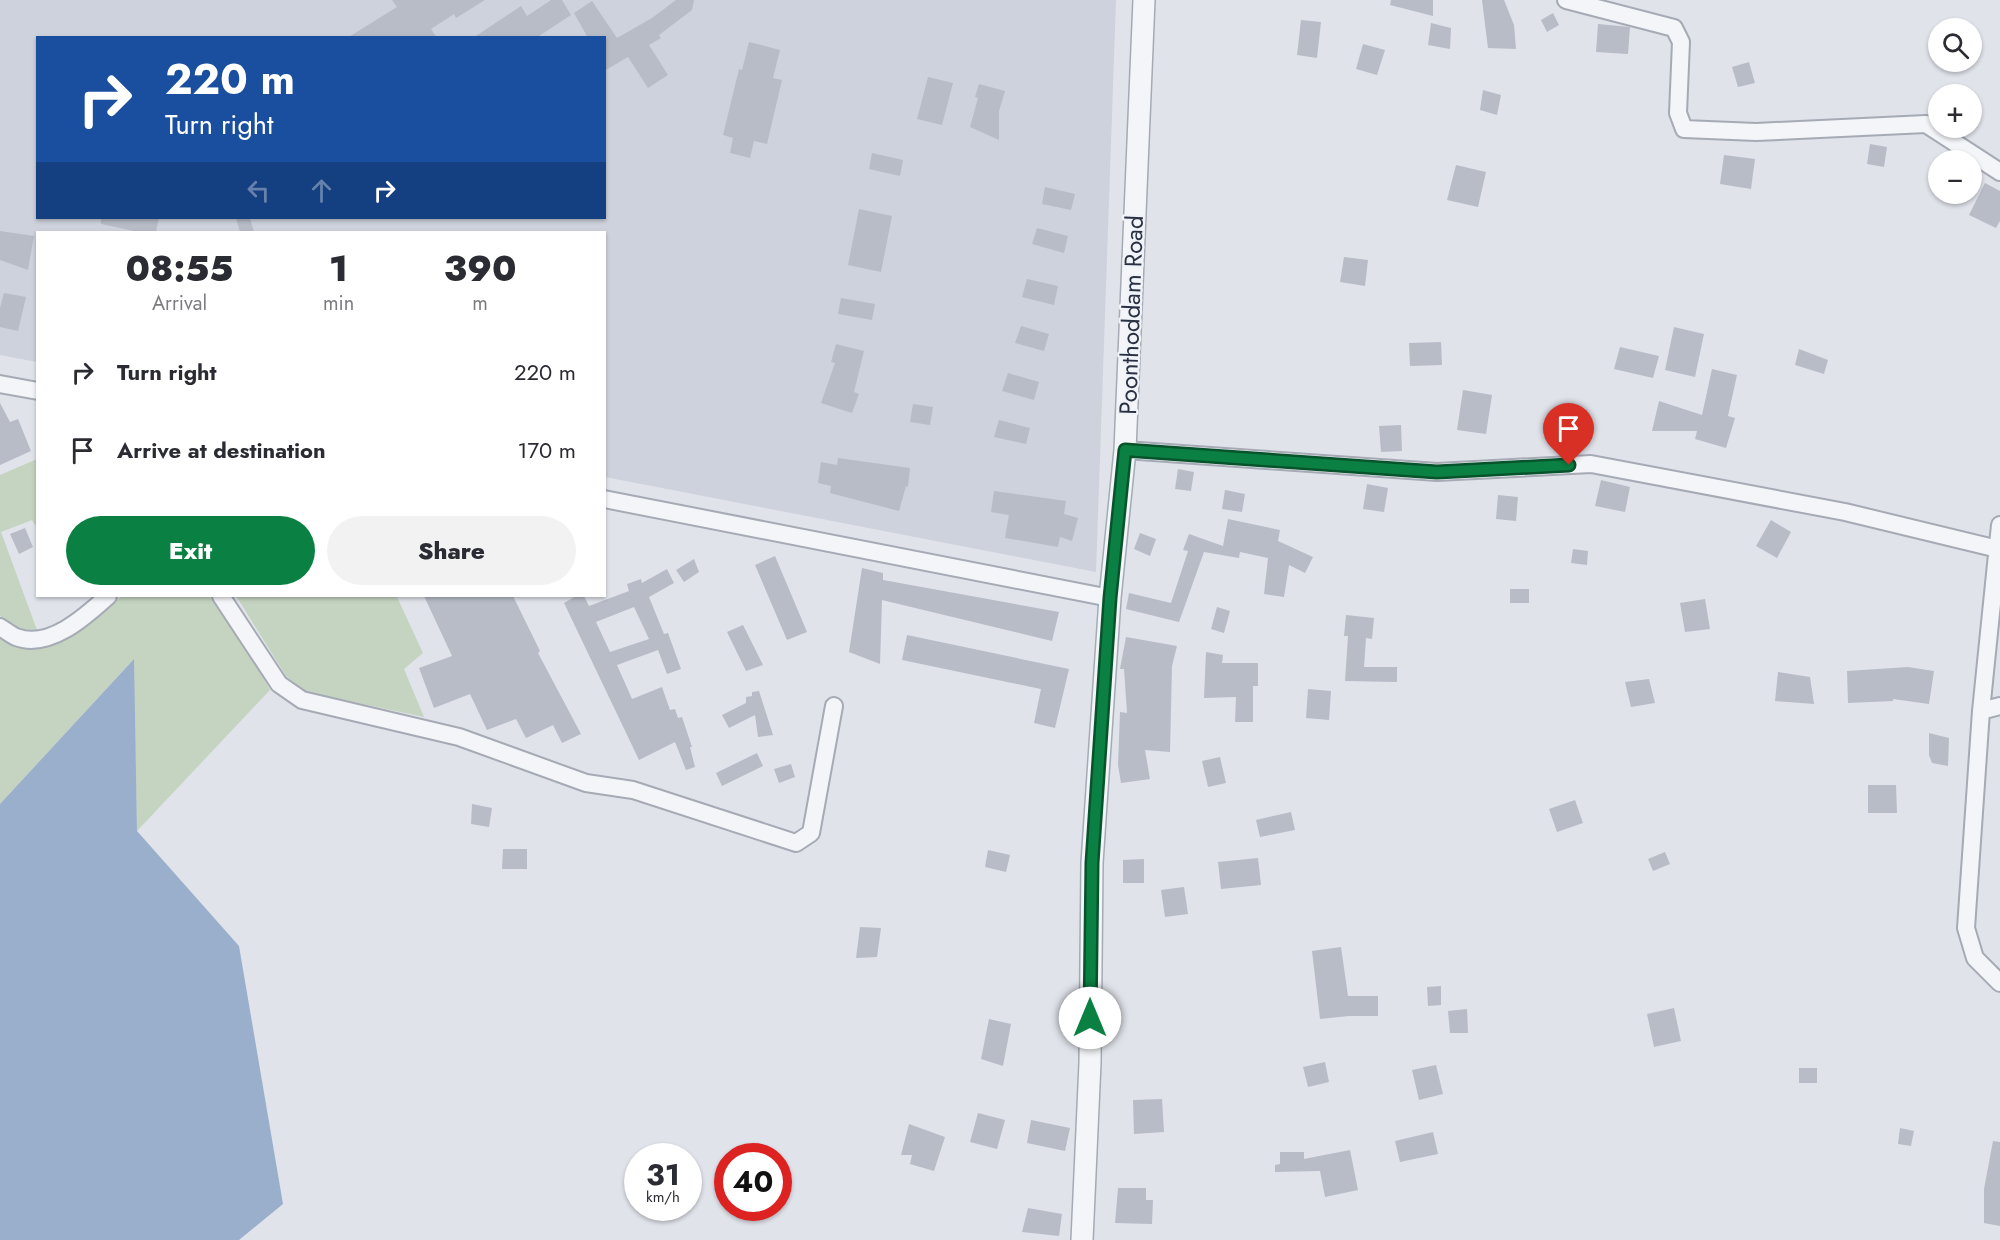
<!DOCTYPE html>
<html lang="en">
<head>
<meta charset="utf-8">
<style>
  :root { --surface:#fff; --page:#f2f2f3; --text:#2b2b33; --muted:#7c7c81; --accent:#0b8043 }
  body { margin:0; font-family:Jost,sans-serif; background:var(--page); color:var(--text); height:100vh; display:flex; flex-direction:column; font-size:22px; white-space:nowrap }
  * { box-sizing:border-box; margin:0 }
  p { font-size:20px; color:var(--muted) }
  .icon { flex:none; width:33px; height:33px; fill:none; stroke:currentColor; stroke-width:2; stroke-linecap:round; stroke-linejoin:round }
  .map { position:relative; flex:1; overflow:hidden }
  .details { position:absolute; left:36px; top:231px; width:570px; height:366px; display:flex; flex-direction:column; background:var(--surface); border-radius:0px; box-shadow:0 2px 4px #0004 }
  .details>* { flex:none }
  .top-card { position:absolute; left:36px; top:36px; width:570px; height:183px; border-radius:0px; box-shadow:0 2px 4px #0004; background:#1a4fa0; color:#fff; overflow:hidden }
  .buttons { position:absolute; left:1928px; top:18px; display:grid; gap:12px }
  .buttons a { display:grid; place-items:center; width:54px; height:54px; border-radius:50%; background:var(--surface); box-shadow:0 2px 4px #0004; font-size:30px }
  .speed { position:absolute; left:624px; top:1143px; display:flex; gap:12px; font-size:30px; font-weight:700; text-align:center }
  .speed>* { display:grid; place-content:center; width:78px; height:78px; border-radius:50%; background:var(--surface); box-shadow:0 2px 4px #0004; line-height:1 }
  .speed small { font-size:15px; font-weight:400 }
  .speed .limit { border:9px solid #d22; background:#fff; color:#111 }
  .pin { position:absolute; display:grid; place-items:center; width:51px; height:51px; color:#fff; margin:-62px -26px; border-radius:50% 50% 50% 0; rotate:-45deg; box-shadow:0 0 6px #0007 }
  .pin .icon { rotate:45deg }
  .me { position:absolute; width:66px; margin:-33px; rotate:0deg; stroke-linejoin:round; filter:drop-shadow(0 0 4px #0008) }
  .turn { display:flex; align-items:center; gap:21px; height:126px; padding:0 30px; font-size:27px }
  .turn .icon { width:78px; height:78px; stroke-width:2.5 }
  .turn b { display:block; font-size:42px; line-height:51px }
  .lanes { display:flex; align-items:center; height:57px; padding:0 30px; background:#0003; justify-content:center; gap:30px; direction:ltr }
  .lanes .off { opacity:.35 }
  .eta { display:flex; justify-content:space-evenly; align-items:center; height:102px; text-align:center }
  .eta b { font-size:36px; font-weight:800; line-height:42px }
  .primary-button { display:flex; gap:12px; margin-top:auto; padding:12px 30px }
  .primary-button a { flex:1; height:69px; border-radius:36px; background:var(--accent); color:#fff; font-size:24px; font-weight:800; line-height:69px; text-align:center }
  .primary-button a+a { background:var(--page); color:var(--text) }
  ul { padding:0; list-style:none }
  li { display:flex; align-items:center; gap:18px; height:78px; padding:0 30px }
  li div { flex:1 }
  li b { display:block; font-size:22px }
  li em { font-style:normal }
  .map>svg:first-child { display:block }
  .built { fill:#ced2dc; fill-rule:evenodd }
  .green { fill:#c5d4c1 }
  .water { fill:#9aafcb }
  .building { fill:#b7bcc7; fill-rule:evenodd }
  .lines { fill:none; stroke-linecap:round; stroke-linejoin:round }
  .minor-casing { stroke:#a5aab4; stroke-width:20 }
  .tertiary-casing { stroke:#a5aab4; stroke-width:24 }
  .minor { stroke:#f3f5f8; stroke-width:16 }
  .tertiary { stroke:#f3f5f8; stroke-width:21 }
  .route-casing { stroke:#07532c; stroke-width:15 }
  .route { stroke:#0b8043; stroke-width:10 }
  .labels { text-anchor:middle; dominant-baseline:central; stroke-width:4.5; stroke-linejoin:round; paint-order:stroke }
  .street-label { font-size:24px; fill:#283042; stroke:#f0f3f7 }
</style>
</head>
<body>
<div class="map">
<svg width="2000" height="1240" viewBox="0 0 2000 1240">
  <rect width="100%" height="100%" fill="#e0e3ea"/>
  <path class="built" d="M 0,0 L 1116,0 L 1096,572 L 605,477 L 604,232 L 38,232 L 37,362 L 0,355 ZM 38,38 L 604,38 L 604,218 L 38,218 Z"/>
  <path class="green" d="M 37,459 L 37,528 L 32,520 L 1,532 L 37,630 L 18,629 L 0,616 L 0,475 Z
    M 122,596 L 209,596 L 252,658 L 270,690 L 137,831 L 133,660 L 0,804 L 0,638 L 1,636 L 42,646 L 85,626 Z
    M 236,596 L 392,596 L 397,597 L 423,653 L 404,669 L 424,717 L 306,692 L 286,676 Z"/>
  <path class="water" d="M 134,659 L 137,831 L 239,946 L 283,1204 L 239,1240 L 0,1240 L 0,804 Z"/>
  <path class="building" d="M 392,0 L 485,0 L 456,18 L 454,14 L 431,29 L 437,38 L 347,38 L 397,7 Z
    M 551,0 L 562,0 L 571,15 L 536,38 L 473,38 L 521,6 L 527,16 Z
    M 676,0 L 694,0 L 692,10 L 659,35 L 661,38 L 649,45 L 668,75 L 648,88 L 628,57 L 604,71 L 604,38 L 588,38 L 574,13 L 592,1 L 617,38 L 652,18 Z
    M 1391,0 L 1433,0 L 1433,16 L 1390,5 Z
    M 1482,0 L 1504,0 L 1514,25 L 1516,49 L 1488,48 Z
    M 1553,13 L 1559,25 L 1547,32 L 1541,20 Z
    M 1301,20 L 1321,22 L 1317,58 L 1297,55 Z
    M 1431,23 L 1451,28 L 1450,49 L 1428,45 Z
    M 1598,24 L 1630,27 L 1628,54 L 1596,52 Z
    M 749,42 L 780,50 L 773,78 L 782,80 L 767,144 L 754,141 L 750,158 L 730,153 L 733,138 L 723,135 L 739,69 L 742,70 Z
    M 1363,44 L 1385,50 L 1377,75 L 1356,69 Z
    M 1749,62 L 1755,83 L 1738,87 L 1732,67 Z
    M 928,77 L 953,83 L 942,125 L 917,119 Z
    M 979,84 L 1005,91 L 999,111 L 999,140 L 970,127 L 978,98 L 975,97 Z
    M 1483,90 L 1501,95 L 1497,115 L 1480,110 Z
    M 1870,144 L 1887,147 L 1884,167 L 1867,164 Z
    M 872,153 L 903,160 L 900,176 L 869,169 Z
    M 1724,155 L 1755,159 L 1751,189 L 1720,184 Z
    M 1456,165 L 1486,172 L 1478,207 L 1447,200 Z
    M 1985,183 L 2000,191 L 2000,221 L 1996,228 L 1969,215 Z
    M 1045,187 L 1075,194 L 1071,210 L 1042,204 Z
    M 859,209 L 892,216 L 881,272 L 848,265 Z
    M 101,218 L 159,218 L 156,232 L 133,232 L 134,231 L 101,224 Z
    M 236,218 L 250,218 L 254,232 L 240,232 Z
    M 1037,228 L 1068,236 L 1064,253 L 1032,244 Z
    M 0,231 L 34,236 L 28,270 L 0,260 Z
    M 1344,257 L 1368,260 L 1365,286 L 1340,282 Z
    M 1027,279 L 1058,286 L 1054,305 L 1022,297 Z
    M 4,293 L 26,297 L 18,331 L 0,327 L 0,308 Z
    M 841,298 L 875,304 L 872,320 L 838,314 Z
    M 1021,326 L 1049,334 L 1044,351 L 1015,343 Z
    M 1674,327 L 1704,334 L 1695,377 L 1665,370 Z
    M 1441,342 L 1442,365 L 1410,366 L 1409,343 Z
    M 836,344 L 864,351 L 854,392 L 859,394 L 852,413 L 821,403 L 835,363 L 831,362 Z
    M 1620,347 L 1659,356 L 1653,378 L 1614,369 Z
    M 1799,349 L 1828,360 L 1824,374 L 1795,365 Z
    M 1712,369 L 1737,375 L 1728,416 L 1735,418 L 1726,448 L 1695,439 L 1697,431 L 1652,431 L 1659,401 L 1702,415 Z
    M 1008,373 L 1039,382 L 1034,400 L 1002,391 Z
    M 1463,390 L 1492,395 L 1486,434 L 1457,430 Z
    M 0,403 L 10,422 L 18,419 L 31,451 L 0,465 Z
    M 913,404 L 933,407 L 930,425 L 910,422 Z
    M 999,420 L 1030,428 L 1026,444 L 994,437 Z
    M 1401,425 L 1402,451 L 1381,452 L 1379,426 Z
    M 838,458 L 910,468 L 908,487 L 906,486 L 899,511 L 830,493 L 831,486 L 818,483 L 821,462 L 837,465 Z
    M 1178,469 L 1194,472 L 1191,491 L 1175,489 Z
    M 1601,480 L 1630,487 L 1625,512 L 1595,506 Z
    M 1367,484 L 1388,488 L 1384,512 L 1363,509 Z
    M 1225,490 L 1245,494 L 1242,512 L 1222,509 Z
    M 994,491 L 1066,501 L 1064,514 L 1078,518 L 1072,541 L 1060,537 L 1058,547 L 1005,538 L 1009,515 L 991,512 Z
    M 1498,495 L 1518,497 L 1516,521 L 1496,519 Z
    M 1228,519 L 1280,530 L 1278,541 L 1313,557 L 1305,573 L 1289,565 L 1284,597 L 1264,594 L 1268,558 L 1240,552 L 1239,558 L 1204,552 L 1179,622 L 1126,609 L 1129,593 L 1171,603 L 1188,551 L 1183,550 L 1189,534 L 1223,546 Z
    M 1771,520 L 1791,532 L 1777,558 L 1756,546 Z
    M 25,528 L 33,547 L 19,554 L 10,534 Z
    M 1140,533 L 1156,539 L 1150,556 L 1134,549 Z
    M 1573,549 L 1588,551 L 1587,565 L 1571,563 Z
    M 775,556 L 807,632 L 787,640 L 755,565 Z
    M 694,559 L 699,572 L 684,582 L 676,570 Z
    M 862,568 L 883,573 L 883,580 L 1059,612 L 1052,641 L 882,600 L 880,664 L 849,652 Z
    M 667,569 L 674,583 L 649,597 L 664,634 L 668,633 L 681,669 L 667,674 L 658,650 L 617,665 L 632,699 L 662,687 L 670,710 L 675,709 L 678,718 L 682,717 L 692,747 L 690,747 L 695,767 L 686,770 L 675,742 L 639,760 L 564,603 L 576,596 L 584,596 L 589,606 L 629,591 L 627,584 L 641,579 L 642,583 ZM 634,607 L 649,639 L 610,652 L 596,622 Z
    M 1510,589 L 1529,589 L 1529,603 L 1510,603 Z
    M 424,596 L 513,596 L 540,651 L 538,653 L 581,734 L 562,743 L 553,725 L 526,738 L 516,719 L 487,730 L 470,694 L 434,708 L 419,668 L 452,656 Z
    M 1705,599 L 1710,629 L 1685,632 L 1680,603 Z
    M 1217,607 L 1230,611 L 1224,633 L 1211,629 Z
    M 1346,615 L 1374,618 L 1372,639 L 1366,638 L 1364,667 L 1397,667 L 1397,682 L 1345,681 L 1348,636 L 1344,636 Z
    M 743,625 L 763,665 L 746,671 L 727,632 Z
    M 907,635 L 1069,669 L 1055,728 L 1034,723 L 1041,689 L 902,660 Z
    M 1126,637 L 1177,646 L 1172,666 L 1170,752 L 1145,750 L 1150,779 L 1121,783 L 1118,765 L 1120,712 L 1127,713 L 1124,669 L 1120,669 Z
    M 1206,652 L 1223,655 L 1222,663 L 1258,663 L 1258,686 L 1253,686 L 1253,722 L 1235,722 L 1236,697 L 1204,698 Z
    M 1908,667 L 1934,671 L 1929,704 L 1893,699 L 1893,701 L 1848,703 L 1847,671 Z
    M 1778,672 L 1810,677 L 1814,704 L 1775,701 Z
    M 1649,679 L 1655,703 L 1631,707 L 1625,682 Z
    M 1308,689 L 1331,691 L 1329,720 L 1306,718 Z
    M 759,691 L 773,735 L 758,737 L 755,715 L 729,728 L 722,715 L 746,703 L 746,697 L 752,696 L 752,692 Z
    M 1929,733 L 1949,738 L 1948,766 L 1932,763 L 1929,755 Z
    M 757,753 L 763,766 L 722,786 L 716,773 Z
    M 1220,757 L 1226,783 L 1208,787 L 1202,761 Z
    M 791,764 L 795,777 L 779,783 L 774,769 Z
    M 1868,785 L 1896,785 L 1897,813 L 1868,813 Z
    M 1575,800 L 1583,823 L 1557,832 L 1549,809 Z
    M 472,804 L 492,808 L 489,827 L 471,824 Z
    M 1291,812 L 1295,830 L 1260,837 L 1256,820 Z
    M 503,849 L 527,849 L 527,869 L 502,869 Z
    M 988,850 L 1010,855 L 1006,872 L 985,867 Z
    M 1665,852 L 1670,864 L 1653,871 L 1648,859 Z
    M 1258,858 L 1261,885 L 1221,889 L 1218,862 Z
    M 1144,859 L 1144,883 L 1123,883 L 1123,860 Z
    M 1184,887 L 1188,914 L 1165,917 L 1161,890 Z
    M 860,927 L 881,928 L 877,957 L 856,958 Z
    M 1341,947 L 1348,996 L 1378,996 L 1378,1016 L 1349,1016 L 1320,1019 L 1312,951 Z
    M 1441,986 L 1441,1005 L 1428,1006 L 1427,987 Z
    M 1674,1008 L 1681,1041 L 1654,1047 L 1647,1014 Z
    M 1467,1009 L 1468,1033 L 1450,1033 L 1448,1011 Z
    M 989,1019 L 1011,1024 L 1003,1066 L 981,1059 Z
    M 1325,1062 L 1329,1082 L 1308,1087 L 1303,1067 Z
    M 1436,1065 L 1443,1094 L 1419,1100 L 1412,1070 Z
    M 1799,1068 L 1817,1068 L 1817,1083 L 1799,1083 Z
    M 1162,1099 L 1164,1132 L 1134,1134 L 1133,1100 Z
    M 978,1113 L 1005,1120 L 997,1149 L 970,1142 Z
    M 1031,1120 L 1070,1128 L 1065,1151 L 1027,1143 Z
    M 909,1124 L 945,1137 L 934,1171 L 910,1164 L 912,1155 L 901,1155 Z
    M 1900,1128 L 1914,1131 L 1911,1146 L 1898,1144 Z
    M 1433,1132 L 1438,1154 L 1400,1162 L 1395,1141 Z
    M 1993,1141 L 2000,1142 L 2000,1226 L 1984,1223 L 1984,1189 Z
    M 1350,1150 L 1358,1190 L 1325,1197 L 1320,1171 L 1275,1172 L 1275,1165 L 1280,1164 L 1280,1152 L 1304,1152 L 1304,1159 Z
    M 1118,1188 L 1146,1188 L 1146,1200 L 1153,1200 L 1152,1224 L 1115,1223 Z
    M 1028,1208 L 1062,1214 L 1059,1236 L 1022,1232 Z"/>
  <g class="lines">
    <g class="minor-casing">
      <path id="minor" d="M 1566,0 L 1674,28 L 1681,42 L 1678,113 L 1684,129 L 1756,132 L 1926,124 L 2000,172
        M 0,384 L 38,391
        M 1125,450 L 1437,472 L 1591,464 L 1845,512 L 1998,549
        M 604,499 L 1110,598
        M 2000,525 L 1981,711 L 1966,928 L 1975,958 L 2000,983
        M 221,596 L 279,684 L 302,700 L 459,737 L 586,783 L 633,790 L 796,843 L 811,833 L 834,706
        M 0,627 C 5,630 11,635 16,637 C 49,650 86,616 108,596
        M 1981,711 L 2000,706"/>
    </g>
    <g class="tertiary-casing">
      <path id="tertiary" d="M 1082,1240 L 1090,1063 L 1092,863 L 1110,598 L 1125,450 L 1144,0"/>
    </g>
    <use href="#minor" class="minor"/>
    <use href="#tertiary" class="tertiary"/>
  </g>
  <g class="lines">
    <g class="route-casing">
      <path id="route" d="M 1090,1018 L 1092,863 L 1110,598 L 1125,450 L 1437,472 L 1569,465"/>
    </g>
    <use href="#route" class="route"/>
  </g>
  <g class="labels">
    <g class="street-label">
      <text transform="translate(1131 315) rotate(-88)">Poonthoddam Road</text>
    </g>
  </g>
</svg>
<div class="buttons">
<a><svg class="icon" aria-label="search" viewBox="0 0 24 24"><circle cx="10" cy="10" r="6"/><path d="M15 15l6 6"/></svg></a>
<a>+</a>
<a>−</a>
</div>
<div class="speed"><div>31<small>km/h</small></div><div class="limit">40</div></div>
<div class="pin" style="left:1569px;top:465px;background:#d93025"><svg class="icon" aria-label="arrive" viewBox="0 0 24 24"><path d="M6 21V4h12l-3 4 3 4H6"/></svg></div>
<svg class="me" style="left:1090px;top:1018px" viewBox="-20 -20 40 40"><circle r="19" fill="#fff"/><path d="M0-13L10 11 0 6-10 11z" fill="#0b8043"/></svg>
<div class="top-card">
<div class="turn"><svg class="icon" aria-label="right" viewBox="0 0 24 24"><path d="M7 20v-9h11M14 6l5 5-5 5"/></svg><div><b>220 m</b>Turn right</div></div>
<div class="lanes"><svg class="icon off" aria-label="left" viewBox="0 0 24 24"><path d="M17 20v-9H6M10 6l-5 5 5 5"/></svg><svg class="icon off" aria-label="ahead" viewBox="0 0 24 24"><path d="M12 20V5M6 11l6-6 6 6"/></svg><svg class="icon" aria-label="right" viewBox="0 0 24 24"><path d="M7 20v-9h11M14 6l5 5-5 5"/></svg></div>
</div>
<section class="details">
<div class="eta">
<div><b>08:55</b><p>Arrival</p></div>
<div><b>1</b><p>min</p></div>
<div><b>390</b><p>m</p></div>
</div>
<ul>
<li><svg class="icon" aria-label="right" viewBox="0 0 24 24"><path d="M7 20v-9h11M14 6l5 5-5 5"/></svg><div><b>Turn right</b></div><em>220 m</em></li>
<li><svg class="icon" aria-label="arrive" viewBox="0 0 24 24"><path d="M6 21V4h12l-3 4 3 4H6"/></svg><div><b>Arrive at destination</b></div><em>170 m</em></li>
</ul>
<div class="primary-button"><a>Exit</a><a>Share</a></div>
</section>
</div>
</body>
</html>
